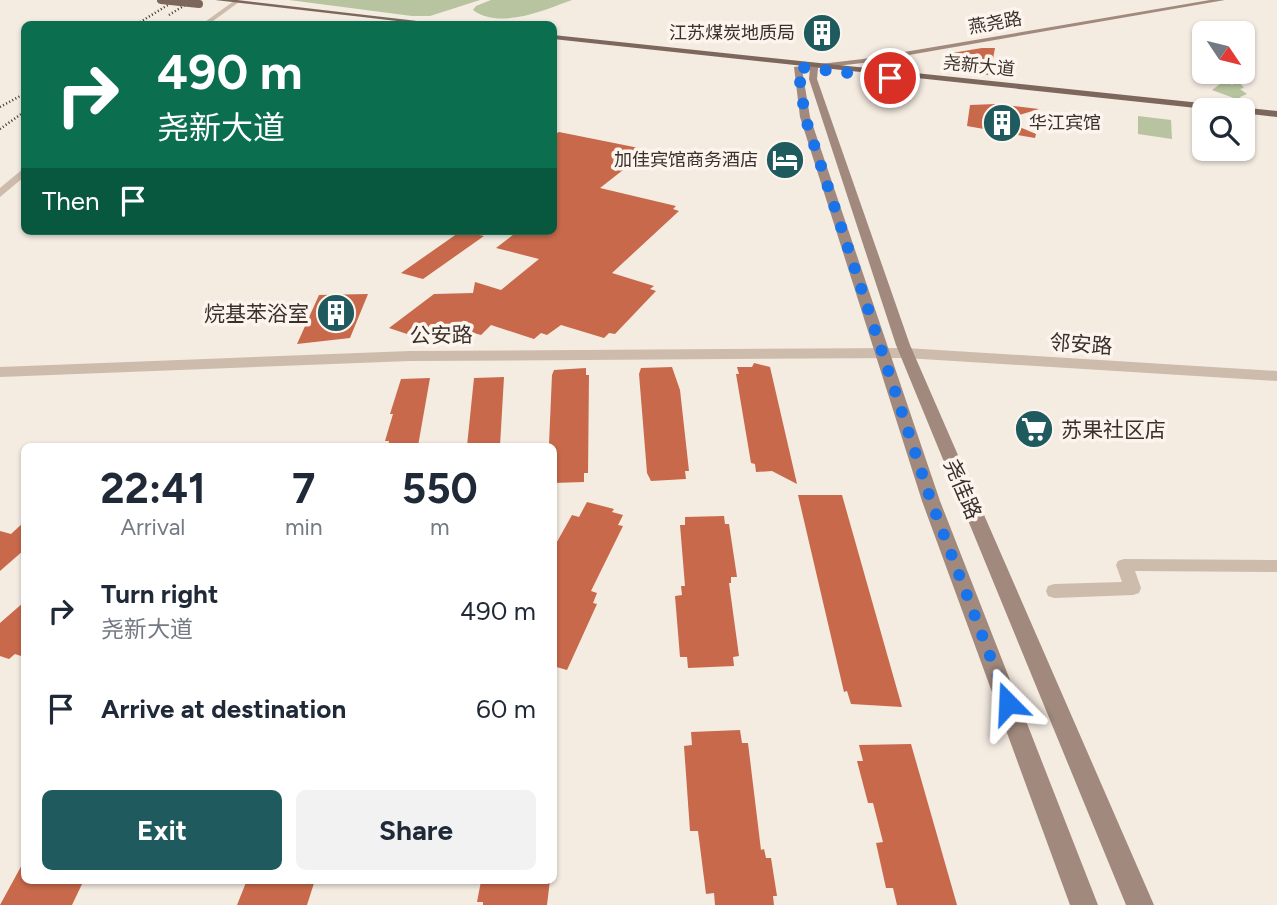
<!DOCTYPE html>
<html lang="en">
<head>
<meta charset="utf-8">
<style>
  :root { --surface:#fff; --page:#f2f2f3; --text:#1f2937; --muted:#747a83; --accent:#1f5a5e }
  body { margin:0; font-family:Figtree,"Noto Sans SC",sans-serif; background:var(--page); color:var(--text); height:100vh; display:flex; flex-direction:column; font-size:26px; white-space:nowrap }
  * { box-sizing:border-box; margin:0 }
  p { font-size:23px; color:var(--muted) }
  .icon { flex:none; width:38px; height:38px; fill:none; stroke:currentColor; stroke-width:2; stroke-linecap:round; stroke-linejoin:round }
  .map { position:relative; flex:1; overflow:hidden }
  .panel { position:absolute; left:21px; top:443px; width:536px; height:441px; display:flex; flex-direction:column; background:var(--surface); border-radius:10px; box-shadow:0 2px 5px #0004 }
  .panel>* { flex:none }
  .banner { position:absolute; left:21px; top:21px; width:536px; height:214px; border-radius:10px; box-shadow:0 2px 5px #0004; background:#0b6e4f; color:#fff; overflow:hidden }
  .needle { width:46px; rotate:125deg }
  .buttons { position:absolute; left:1192px; top:21px; display:grid; gap:14px }
  .buttons a { display:grid; place-items:center; width:63px; height:63px; border-radius:10px; background:var(--surface); box-shadow:0 2px 5px #0004; font-size:35px }
  .pin { position:absolute; display:grid; place-items:center; width:60px; height:60px; color:#fff; margin:-30px; border:4px solid #fff; border-radius:50%; box-shadow:0 2px 7px #0007 }
  .me { position:absolute; width:77px; margin:-38px; rotate:339deg; stroke-linejoin:round; filter:drop-shadow(0 0 5px #0008) }
  .turn { display:flex; align-items:center; gap:24px; height:147px; padding:0 21px; font-size:32px }
  .turn .icon { width:91px; height:91px; stroke-width:2.5 }
  .turn b { display:block; font-size:49px; line-height:60px }
  .then { display:flex; align-items:center; height:66px; padding:0 21px; background:#0003; gap:14px; font-size:26px }
  .eta { display:flex; justify-content:space-evenly; align-items:center; height:119px; text-align:center }
  .eta b { font-size:42px; font-weight:700; line-height:49px }
  .button { display:flex; gap:14px; margin-top:auto; padding:14px 21px }
  .button a { flex:1; height:80px; border-radius:10px; background:var(--accent); color:#fff; font-size:28px; font-weight:700; line-height:80px; text-align:center }
  .button a+a { background:var(--page); color:var(--text) }
  ul { padding:0; list-style:none }
  li { display:flex; align-items:center; gap:21px; height:98px; padding:0 21px }
  li div { flex:1 }
  li b { display:block; font-size:26px }
  li em { font-style:normal }
  .map>svg:first-child { display:block }
  .green { fill:#b8c4a0 }
  .building { fill:#c8694b }
  .lines { fill:none; stroke-linecap:round; stroke-linejoin:round }
  .pedestrian { fill:#cdbbac; fill-rule:evenodd }
  .tertiary { fill:#cdbbac; fill-rule:evenodd }
  .secondary { fill:#a18a7d; fill-rule:evenodd }
  .primary { fill:#7d675c; fill-rule:evenodd }
  .rail { stroke:#3b302b; stroke-width:2.5; stroke-dasharray:1 2.5; stroke-linecap:butt }
  .primary-bridge { stroke:#7d675c; stroke-width:8 }
  .route { stroke:#1a73e8; stroke-width:12; stroke-dasharray:0 21.6 }
  .labels { text-anchor:middle; dominant-baseline:central; stroke-width:7; stroke-linejoin:round; paint-order:stroke }
  .far-street-label { font-size:18px; fill:#3b302b; stroke:#fbf5ee }
  .far-poi-label { font-size:18px; fill:#3b302b; stroke:#fbf5ee; text-anchor:end }
  .poi-label { font-size:21px; fill:#3b302b; stroke:#fbf5ee; text-anchor:end }
  .street-label { font-size:21px; fill:#3b302b; stroke:#fbf5ee }
</style>
</head>
<body>
<div class="map">
<svg width="1277" height="905" viewBox="0 0 1277 905">
  <rect width="100%" height="100%" fill="#f4ebe1"/>
  <path class="green" d="M 289,0 L 480,0 L 430,16 L 412,16 Z
    M 491,0 L 572,0 C 544,10 500,30 473,10 L 476,6 Z
    M 1215,74 L 1232,85 L 1236,82 L 1228,76 L 1235,77 L 1244,88 L 1240,89 L 1247,94 L 1240,97 L 1242,101 L 1212,90 L 1220,84 Z
    M 1138,116 L 1171,120 L 1172,139 L 1138,134 Z"/>
  <path class="building" d="M 813,26 L 831,26 L 832,45 L 814,45 Z
    M 982,48 L 995,48 L 990,75 L 948,71 L 952,53 Z
    M 996,104 L 1039,109 L 1003,120 L 1036,134 L 1035,138 L 967,126 L 970,105 Z
    M 559,132 L 644,149 L 641,151 L 646,152 L 600,188 L 676,206 L 673,209 L 679,211 L 612,273 L 654,286 L 650,289 L 656,291 L 615,334 L 609,333 L 604,338 L 561,325 L 547,335 L 541,333 L 534,339 L 491,325 L 481,335 L 474,333 L 467,339 L 426,326 L 421,330 L 415,328 L 407,334 L 389,328 L 434,294 L 473,293 L 475,282 L 501,290 L 539,259 L 496,248 L 518,231 L 553,231 L 553,135 Z
    M 461,231 L 484,236 L 423,279 L 401,273 Z
    M 368,294 L 350,338 L 297,344 L 319,295 Z
    M 754,363 L 770,367 L 797,484 L 772,471 L 756,472 L 755,464 L 751,463 L 736,374 L 739,374 L 737,367 L 752,367 Z
    M 672,367 L 680,390 L 689,471 L 685,471 L 686,479 L 651,481 L 647,473 L 639,374 L 641,368 Z
    M 586,368 L 586,375 L 589,375 L 588,473 L 584,473 L 584,482 L 553,483 L 553,446 L 549,444 L 552,375 L 554,370 Z
    M 504,377 L 500,446 L 467,446 L 474,378 Z
    M 430,378 L 418,446 L 388,446 L 389,441 L 385,441 L 393,414 L 390,414 L 401,379 Z
    M 798,495 L 842,495 L 902,707 L 851,704 L 847,691 L 844,692 Z
    M 587,502 L 614,509 L 612,512 L 623,515 L 618,525 L 623,526 L 591,591 L 597,593 L 593,603 L 597,604 L 567,670 L 553,666 L 553,549 L 572,515 L 579,517 Z
    M 724,516 L 725,524 L 729,524 L 737,577 L 731,577 L 731,583 L 729,583 L 739,656 L 733,657 L 734,666 L 688,668 L 687,657 L 680,657 L 675,596 L 682,595 L 681,586 L 685,586 L 680,525 L 685,525 L 685,517 Z
    M 24,522 L 24,550 L 0,571 L 0,531 L 11,534 Z
    M 24,602 L 24,657 L 15,654 L 9,659 L 0,656 L 0,623 Z
    M 740,730 L 742,743 L 748,743 L 761,850 L 764,849 L 766,858 L 771,858 L 777,896 L 773,896 L 774,905 L 715,905 L 714,893 L 706,894 L 698,831 L 690,831 L 684,746 L 692,745 L 691,732 Z
    M 911,744 L 957,905 L 897,905 L 893,888 L 886,888 L 876,843 L 883,842 L 873,803 L 868,803 L 857,761 L 863,761 L 859,745 Z
    M 24,861 L 24,880 L 83,882 L 72,905 L 0,905 Z
    M 247,880 L 315,880 L 307,905 L 237,905 Z
    M 515,880 L 550,880 L 547,905 L 483,905 L 483,902 L 477,902 L 481,881 Z"/>
  <g class="lines">
    <path class="pedestrian" d="M 1124,559 L 1277,560 L 1277,572 L 1135,571 L 1141,588 L 1139,593 L 1133,595 L 1054,598 L 1048,596 L 1046,591 L 1048,586 L 1054,584 L 1122,582 L 1116,565 L 1118,561 Z"/>
    <path class="tertiary" d="M 234,1 L 239,2 L 209,24 L 202,24 Z
      M 24,168 L 24,177 L 0,197 L 0,188 Z
      M 906,348 L 1277,371 L 1277,381 L 906,358 L 410,361 L 0,377 L 0,367 L 410,351 Z"/>
    <path class="secondary" d="M 1210,0 L 1225,0 L 863,63 L 818,68 L 817,79 L 910,345 L 1154,905 L 1126,905 L 896,345 L 809,79 L 810,68 L 802,69 L 810,117 L 940,501 L 1098,905 L 1070,905 L 922,501 L 800,117 L 794,67 L 863,59 Z"/>
    <path class="primary" d="M 215,0 L 237,0 L 443,24 L 423,24 Z
      M 553,35 L 1277,111 L 1277,117 L 1242,113 L 1242,110 L 1215,110 L 553,39 Z"/>
    <path class="rail" d="M 169,15 L 193,0
      M 137,24 L 176,0
      M 0,107 L 24,94
      M 0,129 L 24,112"/>
    <path class="primary-bridge" d="M 161,0 L 199,4"/>
  </g>
  <g class="lines">
    <path class="route" d="M 890,78 L 798,67 L 805,117 L 931,501 L 1008,703"/>
  </g>
  <defs>
    <g id="building-disc" transform="scale(2.0125)"><circle r="9.5" fill="#1f5a5e" stroke="#fbf5ee"/><path d="M-4-6H4V6H1V3H-1V6H-4ZM-2.5-4.3h1.7v1.8h-1.7ZM.8-4.3h1.7v1.8H.8ZM-2.5-1h1.7V.8h-1.7ZM.8-1h1.7V.8H.8Z" fill="#fff"/></g>
    <g id="hotel-disc" transform="scale(2.0125)"><circle r="9.5" fill="#1f5a5e" stroke="#fbf5ee"/><path d="M-6-4.5h1.5V1H6V5H4.5V3h-9V5H-6ZM-4 0a1.8 1.8 0 1 1 3.6 0ZM.5 0V-2.5h3Q6-2.5 6 0Z" fill="#fff"/></g>
    <g id="supermarket-disc" transform="scale(2.0125)"><circle r="9.5" fill="#1f5a5e" stroke="#fbf5ee"/><path d="M-6-5.5h2.5l.6 2H6L4.5 2H-2.5L-4.4-4H-6ZM-1.5 3.2a1.3 1.3 0 1 0 .1 0ZM3 3.2a1.3 1.3 0 1 0 .1 0Z" fill="#fff"/></g>
  </defs>
  <g fill-rule="evenodd">
    <use href="#building-disc" x="822" y="33"/>
    <use href="#building-disc" x="1002" y="123"/>
    <use href="#hotel-disc" x="785" y="160"/>
    <use href="#building-disc" x="336" y="313"/>
    <use href="#supermarket-disc" x="1034" y="429"/>
  </g>
  <g class="labels">
    <g class="far-street-label">
      <text transform="translate(995 23) rotate(-10)">燕尧路</text>
      <text transform="translate(979 66) rotate(6)">尧新大道</text>
    </g>
    <g class="far-poi-label">
      <text x="795" y="33">江苏煤炭地质局</text>
      <text x="1029" y="123" text-anchor="start">华江宾馆</text>
      <text x="758" y="160">加佳宾馆商务酒店</text>
    </g>
    <g class="poi-label">
      <text x="309" y="313">烷基苯浴室</text>
      <text x="1061" y="429" text-anchor="start">苏果社区店</text>
    </g>
    <g class="street-label">
      <text transform="translate(441 335) rotate(-1)">公安路</text>
      <text transform="translate(1081 344) rotate(4)">邻安路</text>
      <text transform="translate(963 489) rotate(67)">尧佳路</text>
    </g>
  </g>
</svg>
<div class="buttons">
<a><svg class="needle" viewBox="-14 -14 28 28"><path d="M0-13l5 13h-10z" fill="#e53935"/><path d="M0 13l5-13h-10z" fill="#747a83"/></svg></a>
<a><svg class="icon" aria-label="search" viewBox="0 0 24 24"><circle cx="10" cy="10" r="6"/><path d="M15 15l6 6"/></svg></a>
</div>
<div class="pin" style="left:890px;top:78px;background:#d93025"><svg class="icon" aria-label="arrive" viewBox="0 0 24 24"><path d="M6 21V4h12l-3 4 3 4H6"/></svg></div>
<svg class="me" style="left:1008px;top:703px" viewBox="-20 -20 40 40"><path d="M0-17L14 15 0 8-14 15z" fill="#1a73e8" stroke="#fff" stroke-width="4"/></svg>
<div class="banner">
<div class="turn"><svg class="icon" aria-label="right" viewBox="0 0 24 24"><path d="M7 20v-9h11M14 6l5 5-5 5"/></svg><div><b>490 m</b>尧新大道</div></div>
<div class="then">Then<svg class="icon" aria-label="arrive" viewBox="0 0 24 24"><path d="M6 21V4h12l-3 4 3 4H6"/></svg></div>
</div>
<section class="panel">
<div class="eta">
<div><b>22:41</b><p>Arrival</p></div>
<div><b>7</b><p>min</p></div>
<div><b>550</b><p>m</p></div>
</div>
<ul>
<li><svg class="icon" aria-label="right" viewBox="0 0 24 24"><path d="M7 20v-9h11M14 6l5 5-5 5"/></svg><div><b>Turn right</b><p>尧新大道</p></div><em>490 m</em></li>
<li><svg class="icon" aria-label="arrive" viewBox="0 0 24 24"><path d="M6 21V4h12l-3 4 3 4H6"/></svg><div><b>Arrive at destination</b></div><em>60 m</em></li>
</ul>
<div class="button"><a>Exit</a><a>Share</a></div>
</section>
</div>
</body>
</html>
